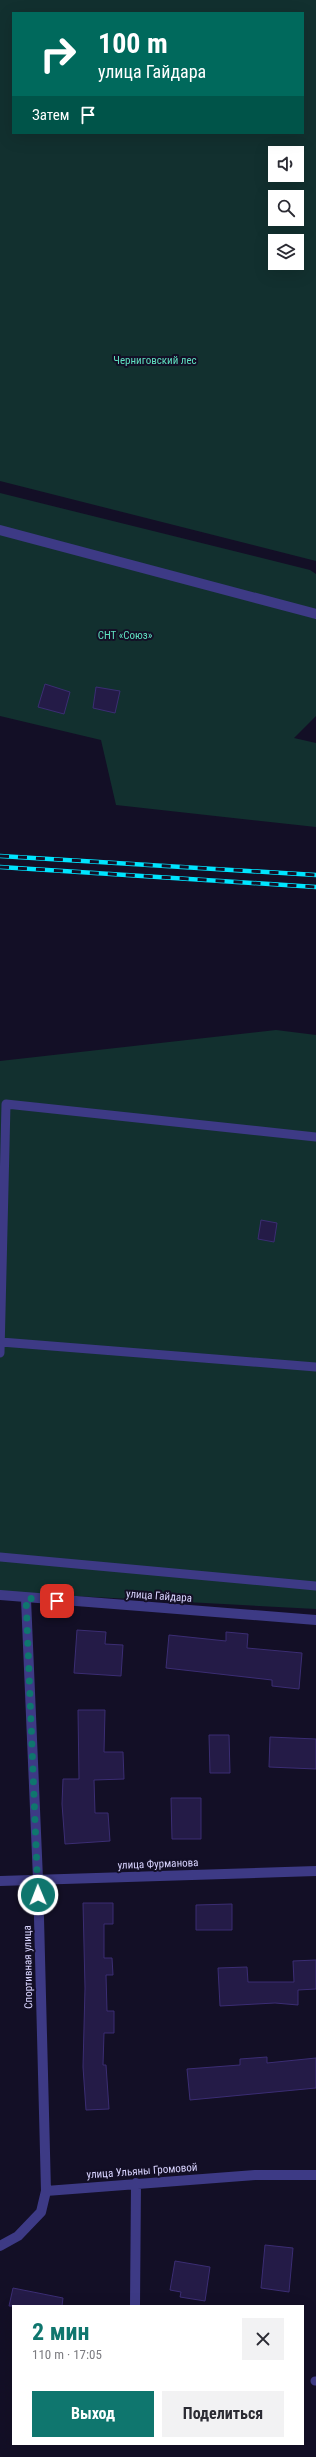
<!DOCTYPE html>
<html lang="ru">
<head>
<meta charset="utf-8">
<style>
  :root { --surface:#fff; --page:#f2f2f3; --text:#2b2b33; --muted:#7c7c81; --accent:#0f766e }
  body { margin:0; font-family:"Roboto Condensed",sans-serif; background:var(--page); color:var(--text); height:100vh; display:flex; flex-direction:column; font-size:15px; white-space:nowrap }
  * { box-sizing:border-box; margin:0 }
  p { font-size:13px; color:var(--muted) }
  .icon { flex:none; width:22px; height:22px; fill:none; stroke:currentColor; stroke-width:2; stroke-linecap:round; stroke-linejoin:round }
  .map { position:relative; flex:1; overflow:hidden }
  .details { position:absolute; left:12px; top:2305px; width:292px; height:140px; display:flex; flex-direction:column; background:var(--surface); border-radius:0px; box-shadow:0 4px 16px #0002 }
  .details>* { flex:none }
  .hud { position:absolute; left:12px; top:12px; width:292px; height:122px; border-radius:0px; box-shadow:0 4px 16px #0002; background:#00695c; color:#fff; overflow:hidden }
  .controls { position:absolute; left:268px; top:146px; display:grid; gap:8px }
  .controls a { display:grid; place-items:center; width:36px; height:36px; border-radius:0px; background:var(--surface); box-shadow:0 4px 16px #0002; font-size:20px }
  .pin { position:absolute; display:grid; place-items:center; width:34px; height:34px; color:#fff; margin:-17px; border-radius:8px; box-shadow:0 2px 6px #0006 }
  .me { position:absolute; width:44px; margin:-22px; rotate:359deg; stroke-linejoin:round; filter:drop-shadow(0 0 3px #0008) }
  .turn { display:flex; align-items:center; gap:14px; height:84px; padding:0 20px; font-size:18px }
  .turn .icon { width:52px; height:52px; stroke-width:2.5 }
  .turn b { display:block; font-size:28px; line-height:34px }
  .then { display:flex; align-items:center; height:38px; padding:0 20px; background:#0003; gap:8px; font-size:15px }
  .round { display:grid; place-items:center; flex:none; width:42px; height:42px; border-radius:0px; background:var(--page) }
  .overview { display:flex; align-items:center; justify-content:space-between; height:68px; padding:0 20px }
  h1 { font-size:24px; font-weight:700; line-height:30px; color:var(--accent) }
  .button { display:flex; gap:8px; margin-top:auto; padding:8px 20px }
  .button a { flex:1; height:46px; border-radius:0px; background:var(--accent); color:#fff; font-size:16px; font-weight:700; line-height:46px; text-align:center }
  .button a+a { background:var(--page); color:var(--text) }
  .map>svg:first-child { display:block }
  .green { fill:#12302f; fill-rule:evenodd }
  .building { fill:#241b47; stroke:#3b2d73 }
  .lines { fill:none; stroke-linecap:round; stroke-linejoin:round }
  .lane { stroke:#3d3a85; stroke-width:9 }
  .street { stroke:#3d3a85; stroke-width:10 }
  .rail-casing { stroke:#00e5ff; stroke-width:4.5 }
  .rail { stroke:#130f26; stroke-width:3; stroke-dasharray:9; stroke-linecap:butt }
  .route { stroke:#0f766e; stroke-width:7; stroke-dasharray:0 12.6 }
  .labels { text-anchor:middle; dominant-baseline:central; stroke-width:4; stroke-linejoin:round; paint-order:stroke }
  .park-label { font-size:11px; fill:#5fe0c0; stroke:#130f26 }
  .street-label { font-size:11px; fill:#d9d4ff; stroke:#130f26 }
</style>
</head>
<body>
<div class="map">
<svg width="316" height="2457" viewBox="0 0 316 2457">
  <rect width="100%" height="100%" fill="#130f26"/>
  <path class="green" d="M 0,0 L 316,0 L 316,561 L 0,481 ZM 13,13 L 303,13 L 303,133 L 13,133 ZM 275,153 L 297,153 L 297,175 L 275,175 ZM 275,197 L 297,197 L 297,219 L 275,219 ZM 275,241 L 297,241 L 297,263 L 275,263 Z
    M 0,493 L 310,570 L 316,574 L 316,716 L 294,738 L 316,743 L 316,827 L 116,805 L 101,740 L 0,716 Z
    M 276,1030 L 316,1035 L 316,1609 L 0,1592 L 0,1061 Z"/>
  <path class="building" d="M 45,684 L 70,692 L 64,714 L 38,707 Z
    M 96,687 L 120,691 L 115,713 L 93,708 Z
    M 261,1220 L 277,1223 L 274,1242 L 258,1239 Z
    M 77,1630 L 106,1632 L 105,1644 L 123,1645 L 121,1676 L 74,1673 Z
    M 226,1632 L 248,1634 L 247,1648 L 302,1653 L 299,1689 L 272,1686 L 272,1680 L 166,1668 L 169,1635 L 226,1641 Z
    M 78,1710 L 105,1710 L 104,1752 L 123,1752 L 124,1779 L 94,1780 L 95,1813 L 108,1813 L 110,1841 L 65,1844 L 62,1804 L 63,1779 L 79,1779 Z
    M 209,1735 L 229,1735 L 230,1773 L 210,1773 Z
    M 270,1737 L 316,1739 L 316,1769 L 269,1767 Z
    M 171,1798 L 201,1798 L 201,1839 L 172,1839 Z
    M 83,1903 L 113,1903 L 113,1924 L 104,1924 L 104,1958 L 112,1958 L 113,1975 L 106,1975 L 107,2011 L 114,2011 L 114,2033 L 104,2033 L 103,2065 L 106,2065 L 109,2109 L 86,2110 L 83,2067 L 85,1988 Z
    M 232,1904 L 232,1930 L 196,1930 L 196,1905 Z
    M 316,1960 L 316,1989 L 298,1990 L 298,2005 L 275,2003 L 220,2006 L 218,1968 L 247,1967 L 248,1982 L 294,1982 L 293,1961 Z
    M 267,2057 L 267,2063 L 316,2058 L 316,2088 L 190,2100 L 187,2069 L 240,2065 L 240,2059 Z
    M 265,2245 L 293,2248 L 289,2292 L 261,2288 Z
    M 175,2261 L 210,2267 L 205,2301 L 180,2297 L 181,2292 L 170,2290 Z
    M 13,2288 L 63,2298 L 62,2306 L 9,2306 Z"/>
  <g class="lines">
    <path class="lane" d="M 1,1342 L 316,1367
      M 0,1353 L 6,1104 L 316,1137
      M 0,1557 L 316,1586
      M 315,2381 L 316,2381"/>
    <path class="street" d="M 0,530 L 316,614
      M 0,1595 L 316,1620
      M 0,1881 L 316,1871
      M 46,2191 L 255,2175 L 316,2175
      M 0,2246 L 18,2236 L 41,2212 L 46,2191 L 38,1879 L 26,1599
      M 135,2306 L 136,2183"/>
    <g class="rail-casing">
      <path id="rail" d="M 0,856 L 316,875
        M 0,867 L 316,887"/>
    </g>
    <use href="#rail" class="rail"/>
  </g>
  <g class="lines">
    <path class="route" d="M 38,1895 L 26,1598 L 57,1601"/>
  </g>
  <g class="labels">
    <g class="park-label">
      <text x="155" y="360">Черниговский лес</text>
      <text x="125" y="635">СНТ «Союз»</text>
    </g>
    <g class="street-label">
      <text transform="translate(159 1596) rotate(4)">улица Гайдара</text>
      <text transform="translate(158 1864) rotate(-2)">улица Фурманова</text>
      <text transform="translate(28 1967) rotate(-91)">Спортивная улица</text>
      <text transform="translate(142 2171) rotate(-4)">улица Ульяны Громовой</text>
    </g>
  </g>
</svg>
<div class="controls">
<a><svg class="icon" aria-label="sound" viewBox="0 0 24 24"><path d="M4 9h4l5-4v14l-5-4H4zM17 9q2 3 0 6"/></svg></a>
<a><svg class="icon" aria-label="search" viewBox="0 0 24 24"><circle cx="10" cy="10" r="6"/><path d="M15 15l6 6"/></svg></a>
<a><svg class="icon" aria-label="layers" viewBox="0 0 24 24"><path d="M12 4l9 5-9 5-9-5zM3 14l9 5 9-5"/></svg></a>
</div>
<div class="pin" style="left:57px;top:1601px;background:#d93025"><svg class="icon" aria-label="arrive" viewBox="0 0 24 24"><path d="M6 21V4h12l-3 4 3 4H6"/></svg></div>
<svg class="me" style="left:38px;top:1895px" viewBox="-20 -20 40 40"><circle r="17" fill="#0f766e" stroke="#fff" stroke-width="3"/><path d="M0-11L8 9 0 5-8 9z" fill="#fff"/></svg>
<div class="hud">
<div class="turn"><svg class="icon" aria-label="right" viewBox="0 0 24 24"><path d="M7 20v-9h11M14 6l5 5-5 5"/></svg><div><b>100 m</b>улица Гайдара</div></div>
<div class="then">Затем<svg class="icon" aria-label="arrive" viewBox="0 0 24 24"><path d="M6 21V4h12l-3 4 3 4H6"/></svg></div>
</div>
<section class="details">
<div class="overview"><div><h1>2 мин</h1><p>110 m · 17:05</p></div><a class="round"><svg class="icon" aria-label="close" viewBox="0 0 24 24"><path d="M6 6l12 12M18 6L6 18"/></svg></a></div>
<div class="button"><a>Выход</a><a>Поделиться</a></div>
</section>
</div>
</body>
</html>
